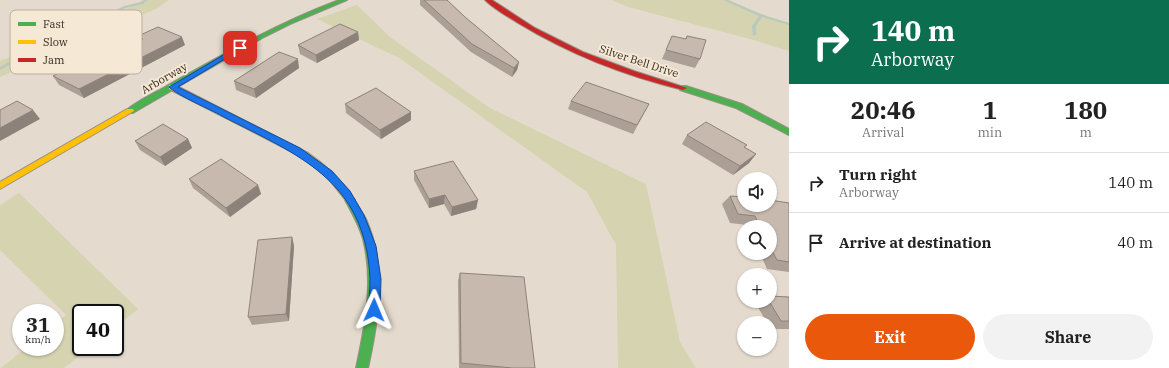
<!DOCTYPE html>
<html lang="en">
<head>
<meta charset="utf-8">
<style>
  :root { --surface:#fff; --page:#f2f2f2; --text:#222; --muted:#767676; --line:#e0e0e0; --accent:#ea580c }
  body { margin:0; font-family:"IBM Plex Serif",serif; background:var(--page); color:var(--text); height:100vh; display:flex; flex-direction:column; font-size:15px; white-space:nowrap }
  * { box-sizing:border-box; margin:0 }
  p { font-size:13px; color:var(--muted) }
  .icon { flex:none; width:22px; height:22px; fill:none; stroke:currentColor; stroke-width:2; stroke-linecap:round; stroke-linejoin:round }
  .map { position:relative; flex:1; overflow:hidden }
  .drawer { display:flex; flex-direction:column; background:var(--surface); width:380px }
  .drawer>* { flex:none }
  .top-card { background:#0b6e4f; color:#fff; overflow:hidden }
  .buttons { position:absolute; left:737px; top:172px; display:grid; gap:8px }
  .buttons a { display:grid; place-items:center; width:40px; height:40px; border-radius:50%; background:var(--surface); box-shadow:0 1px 3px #0004; font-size:20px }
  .speed { position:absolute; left:12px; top:304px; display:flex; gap:8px; font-size:20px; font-weight:700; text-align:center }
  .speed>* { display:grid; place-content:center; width:52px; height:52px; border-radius:50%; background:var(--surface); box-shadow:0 1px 3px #0004; line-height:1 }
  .speed small { font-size:10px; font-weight:400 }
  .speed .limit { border:2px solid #111; border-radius:6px; background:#fff; color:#111 }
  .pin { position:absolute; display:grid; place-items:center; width:34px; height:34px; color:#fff; margin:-17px; border-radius:8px; box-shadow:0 2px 6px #0006 }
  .me { position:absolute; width:44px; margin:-22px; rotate:1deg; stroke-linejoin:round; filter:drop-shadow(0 0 3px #0008) }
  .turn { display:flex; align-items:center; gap:14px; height:84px; padding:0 16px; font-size:18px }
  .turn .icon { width:52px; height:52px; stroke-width:2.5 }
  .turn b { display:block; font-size:28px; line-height:34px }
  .eta { display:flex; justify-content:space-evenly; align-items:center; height:68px; text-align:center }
  .eta b { font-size:24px; font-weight:800; line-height:28px }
  .button { display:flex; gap:8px; margin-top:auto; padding:8px 16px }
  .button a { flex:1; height:46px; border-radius:24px; background:var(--accent); color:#fff; font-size:16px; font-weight:800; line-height:46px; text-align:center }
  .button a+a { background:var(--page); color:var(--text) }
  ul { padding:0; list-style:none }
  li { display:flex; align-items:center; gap:12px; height:60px; padding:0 16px; border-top:1px solid var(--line) }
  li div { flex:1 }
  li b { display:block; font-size:15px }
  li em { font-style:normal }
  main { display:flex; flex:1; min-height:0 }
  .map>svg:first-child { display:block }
  .green { fill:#d6d3b0 }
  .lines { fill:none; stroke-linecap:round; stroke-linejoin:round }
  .stream { fill:#b9c9bd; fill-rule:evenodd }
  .fast-casing { stroke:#999086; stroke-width:2 }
  .slow-casing { stroke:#999086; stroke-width:2 }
  .jam-casing { stroke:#999086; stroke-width:2 }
  .fast { fill:#4caf50; fill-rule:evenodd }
  .slow { fill:#ffc107; fill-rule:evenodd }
  .jam { fill:#c62828; fill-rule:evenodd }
  .wall { fill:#ac9f96 }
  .shaded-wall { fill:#8c827a }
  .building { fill:#c8b9af; stroke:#8c827a }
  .route { fill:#1a73e8; stroke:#114b97 }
  .labels { text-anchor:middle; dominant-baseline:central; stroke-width:4; stroke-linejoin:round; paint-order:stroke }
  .far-street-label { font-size:11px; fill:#38281f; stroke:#f5e8d4 }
  .key { fill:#f5e8d4; stroke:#bcae9e; stroke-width:1 }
  .key-label { font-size:11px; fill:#38281f }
</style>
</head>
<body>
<main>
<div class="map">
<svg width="789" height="368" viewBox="0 0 789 368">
  <rect width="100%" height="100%" fill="#e4dbce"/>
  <path class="green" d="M 142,0 L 169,0 L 158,8 L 0,77 L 0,61 L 138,4 Z
    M 612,0 L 729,0 L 752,11 L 789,23 L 789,51 L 750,39 L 628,7 Z
    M 357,5 L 390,37 L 490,108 L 646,184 L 680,342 L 696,368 L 618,368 L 616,245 L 587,192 L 399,58 L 317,19 Z
    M 19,193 L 138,309 L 115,327 L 115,313 L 81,313 L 81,347 L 90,347 L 64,368 L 1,368 L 27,347 L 55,347 L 55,324 L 66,315 L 0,250 L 0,205 Z"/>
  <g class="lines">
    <path class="stream" d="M 144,0 L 148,0 L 143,4 L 126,8 L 70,37 L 23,58 L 0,70 L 0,67 L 19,56 L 68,35 L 124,6 L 141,2 Z
      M 723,0 L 728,0 L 766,16 L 789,23 L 789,25 L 762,17 L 756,26 L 756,35 L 753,36 L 752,26 L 759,16 Z"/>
    <g class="fast-casing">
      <path id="fast" d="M 339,0 L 347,0 L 290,24 L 264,37 L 133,113 L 127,113 L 126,111 C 134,102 159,91 170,84 C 225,53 280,22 339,0 Z
        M 680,86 L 686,86 L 742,104 L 789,129 L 789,135 L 736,108 L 680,90 Z
        M 350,196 L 353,198 C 357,205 362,212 366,219 C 387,266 379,319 368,368 L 356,368 C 365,326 374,282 363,239 C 359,225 352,213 345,200 L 347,198 Z"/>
    </g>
    <g class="slow-casing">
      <path id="slow" d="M 169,85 L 175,85 L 308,153 C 326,165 341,180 353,198 L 355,200 L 353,202 L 347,202 L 327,177 L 302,157 L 169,89 Z
        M 127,109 L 133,109 L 134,111 L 0,189 L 0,182 Z"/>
    </g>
    <g class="jam-casing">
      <path id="jam" d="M 485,0 L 492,0 L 535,28 L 583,52 L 634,71 L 687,88 L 683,90 C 625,76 569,54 518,23 C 507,16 494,9 485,0 Z"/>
    </g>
    <use href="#fast" class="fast"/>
    <use href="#slow" class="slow"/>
    <use href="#jam" class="jam"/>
  </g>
  <path class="wall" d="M 420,0 L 447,0 L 465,17 L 519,62 L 517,70 L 512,77 L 471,52 L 420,5 Z
    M 358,32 L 359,40 L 317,63 L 300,54 L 298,45 Z
    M 138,36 L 185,45 L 84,98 L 59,85 L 53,76 L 83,69 L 140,40 Z
    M 672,36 L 685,39 L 687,36 L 700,59 L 695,68 L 662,59 Z
    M 299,68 L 256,98 L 236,90 L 234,81 Z
    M 571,101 L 649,104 L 633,134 L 568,109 Z
    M 345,104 L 411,112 L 411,120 L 381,139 L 346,113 Z
    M 687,135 L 745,148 L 756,154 L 749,163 L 733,175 L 682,144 Z
    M 188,139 L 192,148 L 165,166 L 140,150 L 135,141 Z
    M 414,171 L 478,200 L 476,209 L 451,216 L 444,204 L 429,208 L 414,180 Z
    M 189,179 L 258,185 L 261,194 L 230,217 L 193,188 Z
    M 730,196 L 789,203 L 789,272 L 767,269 L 760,253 L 770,253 L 770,227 L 747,227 L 747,225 L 730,223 L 722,204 Z
    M 292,237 L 294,246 L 289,321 L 252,325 L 248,317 Z
    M 460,273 L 535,368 L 459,368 L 458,281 Z
    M 789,297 L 789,329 L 770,329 L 770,323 L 767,323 L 756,304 L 760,301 L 770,301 Z"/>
  <path class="shaded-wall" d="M 358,32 L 359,40 L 317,63 L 316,55 Z
    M 182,37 L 185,45 L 84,98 L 79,89 Z
    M 298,59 L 299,68 L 256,98 L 254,89 Z
    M 519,62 L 517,70 L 512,77 L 514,68 Z
    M 33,110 L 40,119 L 0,141 L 0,128 Z
    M 411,112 L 411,120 L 381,139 L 380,130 Z
    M 188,139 L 192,148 L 165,166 L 160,157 Z
    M 756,154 L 749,163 L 733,175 L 740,166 Z
    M 258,185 L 261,194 L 230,217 L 226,208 Z
    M 445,195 L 444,204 L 429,208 L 429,199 Z
    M 478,200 L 476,209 L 451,216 L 452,207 Z
    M 292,237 L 294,246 L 289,321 L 286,314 Z"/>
  <path class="building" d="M 424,0 L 447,0 L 465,17 L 519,62 L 514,68 L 472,44 Z
    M 340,24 L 358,32 L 316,55 L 298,45 Z
    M 158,27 L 182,37 L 79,89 L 53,76 L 75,65 L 83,69 L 143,39 L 138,36 Z
    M 672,36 L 686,39 L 687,36 L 706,40 L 700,59 L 666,50 Z
    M 279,52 L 298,59 L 254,89 L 234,81 Z
    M 586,82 L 649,104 L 637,125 L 571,101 Z
    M 376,88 L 411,112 L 380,130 L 345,104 Z
    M 17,101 L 33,110 L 0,128 L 0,110 Z
    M 706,122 L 747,145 L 744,147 L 756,154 L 740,166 L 687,135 Z
    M 163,124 L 188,139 L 160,157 L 135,141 Z
    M 221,159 L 258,185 L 226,208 L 189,179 Z
    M 453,161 L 478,200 L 452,207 L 445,195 L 429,199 L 414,171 Z
    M 730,196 L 744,197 L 744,205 L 770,205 L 770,200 L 789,203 L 789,262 L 777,260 L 770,247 L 770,227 L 760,227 L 755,216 L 738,214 Z
    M 292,237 L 286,314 L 248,317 L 258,240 Z
    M 460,273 L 524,277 L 535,368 L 512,368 L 461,363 Z
    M 770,296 L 789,297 L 789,321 L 781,321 L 769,301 L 770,301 Z"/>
  <path class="route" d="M 237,47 L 243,48 L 178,87 L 300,148 L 332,171 L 350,191 L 364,215 L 376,246 L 381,279 L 380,310 L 379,313 L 374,315 L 370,313 L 369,310 C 369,299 370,289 370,279 C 366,180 298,155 222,116 C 210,109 178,96 169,87 Z"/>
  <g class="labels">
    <g class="far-street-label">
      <text transform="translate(639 61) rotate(18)">Silver Bell Drive</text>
      <text transform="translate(164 78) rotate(-30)">Arborway</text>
    </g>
  </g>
  <rect x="10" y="10" width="132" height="64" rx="6" class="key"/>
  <rect x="18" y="22" width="18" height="4" fill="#4caf50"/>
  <rect x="18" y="40" width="18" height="4" fill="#ffc107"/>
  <rect x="18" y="58" width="18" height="4" fill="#c62828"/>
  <g class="key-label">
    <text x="43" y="28">Fast</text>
    <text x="43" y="46">Slow</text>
    <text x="43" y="64">Jam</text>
  </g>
</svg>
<div class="buttons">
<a><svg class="icon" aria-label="sound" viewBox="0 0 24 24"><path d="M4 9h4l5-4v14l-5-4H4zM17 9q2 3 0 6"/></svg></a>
<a><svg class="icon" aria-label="search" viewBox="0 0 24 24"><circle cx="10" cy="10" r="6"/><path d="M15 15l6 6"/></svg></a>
<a>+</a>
<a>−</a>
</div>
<div class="speed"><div>31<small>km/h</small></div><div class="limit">40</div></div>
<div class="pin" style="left:240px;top:48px;background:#d93025"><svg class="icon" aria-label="arrive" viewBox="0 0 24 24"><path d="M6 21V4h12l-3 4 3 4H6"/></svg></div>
<svg class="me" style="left:374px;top:310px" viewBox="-20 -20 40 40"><path d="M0-17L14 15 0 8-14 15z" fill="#1a73e8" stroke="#fff" stroke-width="4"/></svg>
</div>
<section class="drawer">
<div class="top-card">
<div class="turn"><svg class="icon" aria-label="right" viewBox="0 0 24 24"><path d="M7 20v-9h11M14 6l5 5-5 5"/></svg><div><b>140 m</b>Arborway</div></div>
</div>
<div class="eta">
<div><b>20:46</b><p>Arrival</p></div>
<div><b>1</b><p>min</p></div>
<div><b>180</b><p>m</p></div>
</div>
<ul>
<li><svg class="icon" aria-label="right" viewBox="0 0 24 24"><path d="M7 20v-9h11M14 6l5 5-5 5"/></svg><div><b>Turn right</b><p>Arborway</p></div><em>140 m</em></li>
<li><svg class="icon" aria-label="arrive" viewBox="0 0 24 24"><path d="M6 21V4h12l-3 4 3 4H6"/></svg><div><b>Arrive at destination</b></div><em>40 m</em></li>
</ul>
<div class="button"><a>Exit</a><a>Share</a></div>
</section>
</main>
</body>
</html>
